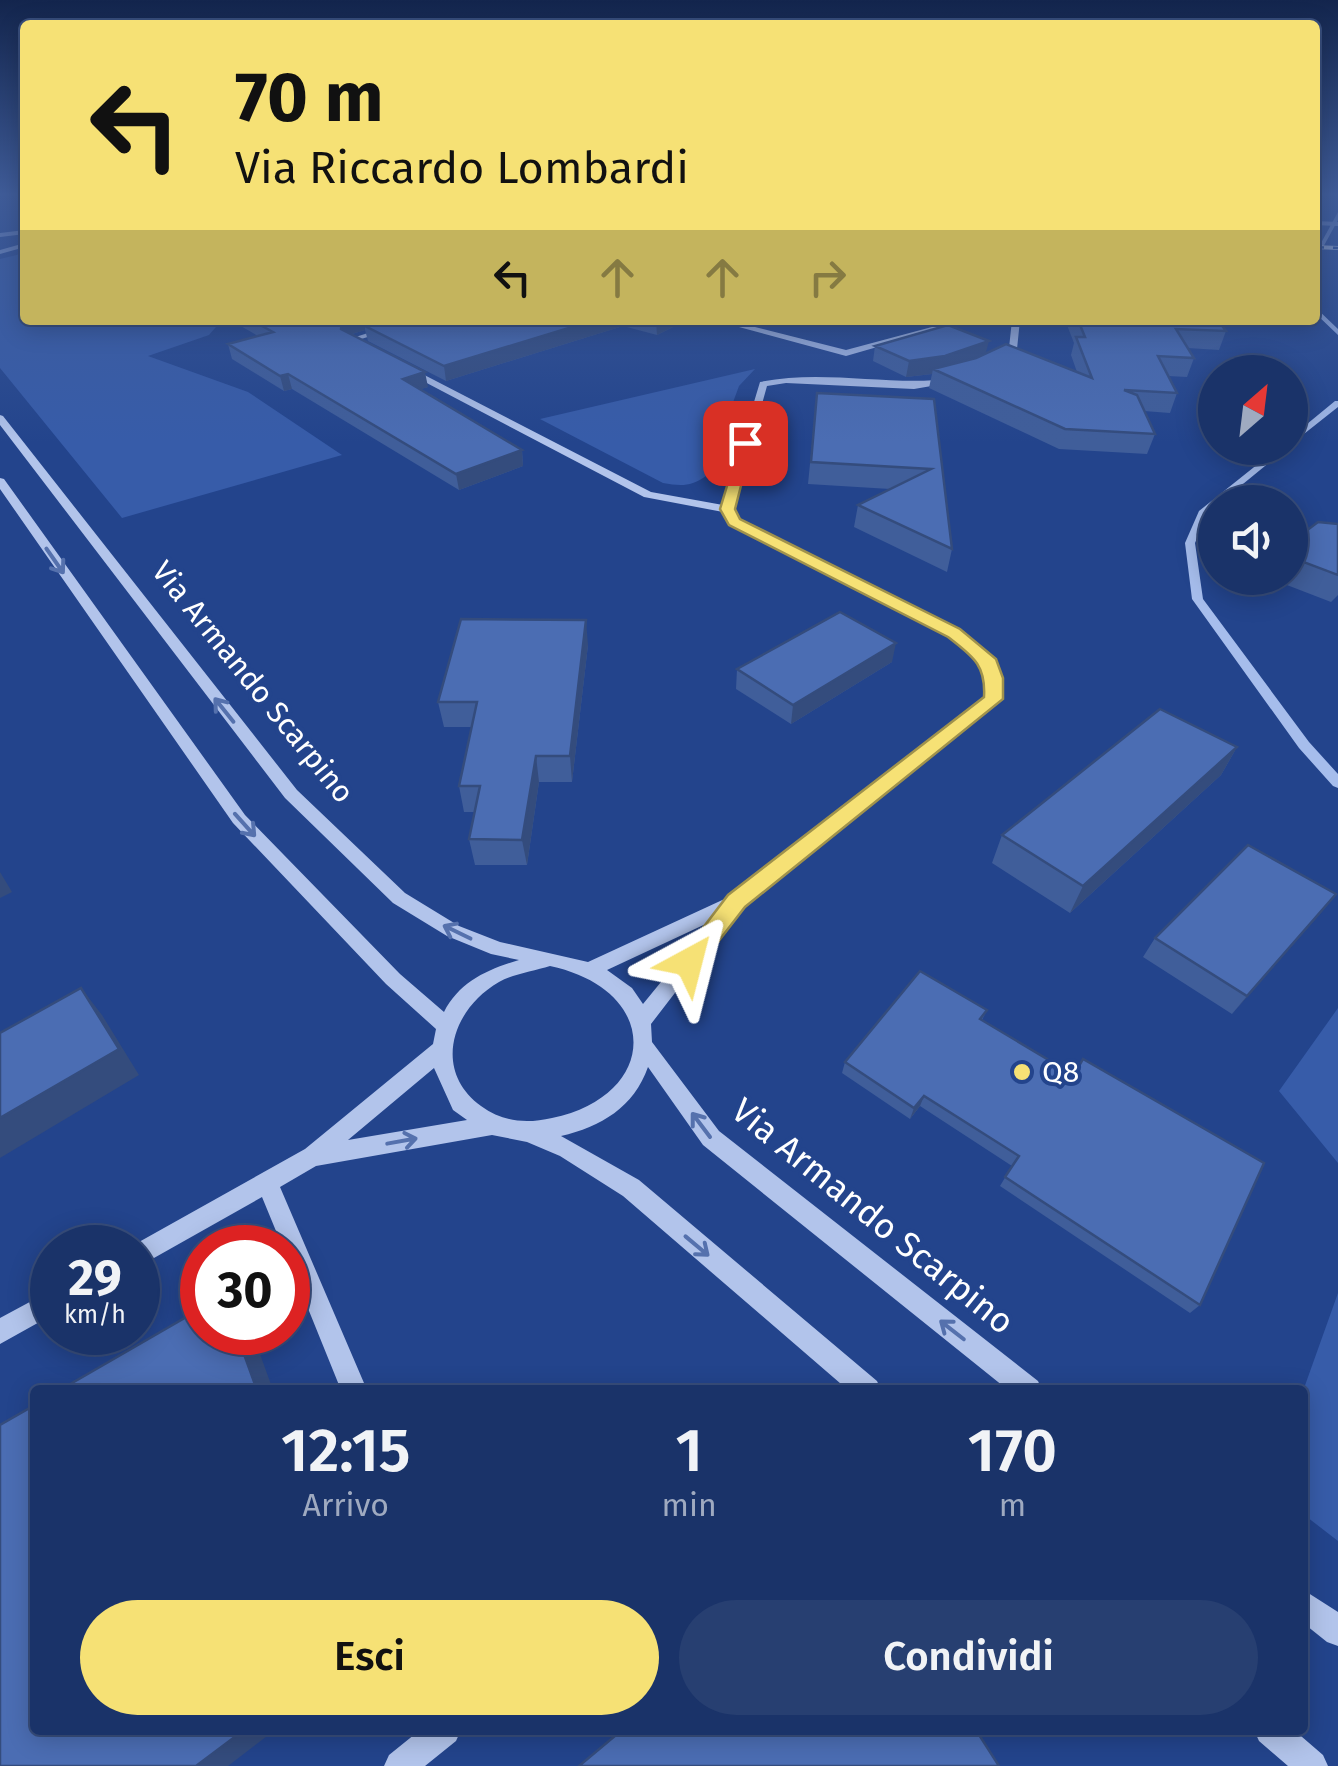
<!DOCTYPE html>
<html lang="it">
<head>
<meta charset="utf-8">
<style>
  :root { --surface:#1a3369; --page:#273f71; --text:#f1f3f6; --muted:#9faac0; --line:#384e7d; --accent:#f6e175 }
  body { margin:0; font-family:"Fira Sans",sans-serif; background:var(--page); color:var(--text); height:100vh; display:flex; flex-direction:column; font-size:38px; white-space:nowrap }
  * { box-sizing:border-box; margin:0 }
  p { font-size:32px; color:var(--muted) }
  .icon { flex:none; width:55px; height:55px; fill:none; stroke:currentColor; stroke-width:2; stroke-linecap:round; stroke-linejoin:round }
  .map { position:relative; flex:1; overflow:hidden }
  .side { position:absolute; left:30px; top:1385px; width:1278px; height:350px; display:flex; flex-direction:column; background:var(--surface); border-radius:10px; box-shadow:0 5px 25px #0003,0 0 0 2px var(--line) }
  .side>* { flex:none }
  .top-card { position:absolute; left:20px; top:20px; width:1300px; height:305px; border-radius:10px; box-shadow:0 5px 25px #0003,0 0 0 2px var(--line); background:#f6e175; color:#111; overflow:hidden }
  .needle { width:65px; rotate:28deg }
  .buttons { position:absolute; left:1198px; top:355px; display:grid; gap:20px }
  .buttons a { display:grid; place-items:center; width:110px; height:110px; border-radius:50%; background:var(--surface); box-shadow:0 5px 25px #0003,0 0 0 2px var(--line); font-size:50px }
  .speed { position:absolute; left:30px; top:1225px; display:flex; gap:20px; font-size:50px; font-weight:700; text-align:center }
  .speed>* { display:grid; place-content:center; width:130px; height:130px; border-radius:50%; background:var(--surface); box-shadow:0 5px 25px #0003,0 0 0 2px var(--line); line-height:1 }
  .speed small { font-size:25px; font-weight:400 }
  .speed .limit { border:15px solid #d22; background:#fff; color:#111 }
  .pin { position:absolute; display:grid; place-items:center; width:85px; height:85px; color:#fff; margin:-42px; border-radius:20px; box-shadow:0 5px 15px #0006 }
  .me { position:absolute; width:110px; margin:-55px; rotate:38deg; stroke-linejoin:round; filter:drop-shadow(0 0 8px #0008) }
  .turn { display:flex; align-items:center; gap:35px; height:210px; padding:0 50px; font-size:45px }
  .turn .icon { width:130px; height:130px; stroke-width:2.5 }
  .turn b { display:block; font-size:70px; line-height:85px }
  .lanes { display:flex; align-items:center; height:95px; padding:0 50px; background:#0003; justify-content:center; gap:50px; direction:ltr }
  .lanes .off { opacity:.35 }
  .eta { display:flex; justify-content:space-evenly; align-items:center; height:170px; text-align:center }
  .eta b { font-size:60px; font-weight:600; line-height:70px }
  .cta { display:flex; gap:20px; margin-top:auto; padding:20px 50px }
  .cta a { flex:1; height:115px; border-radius:60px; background:var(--accent); color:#111; font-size:40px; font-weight:600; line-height:115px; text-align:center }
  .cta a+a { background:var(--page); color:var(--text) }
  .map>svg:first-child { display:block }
  .green { fill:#375ca9 }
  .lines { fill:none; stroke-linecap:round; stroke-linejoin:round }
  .stream { fill:#a6bdec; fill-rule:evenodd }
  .minor { fill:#b2c4eb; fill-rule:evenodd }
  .rail-casing { stroke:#fff; stroke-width:4 }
  .rail { stroke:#23448c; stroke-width:2.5; stroke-dasharray:9; stroke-linecap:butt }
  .wall { fill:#405e9a }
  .shaded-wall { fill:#344c7d }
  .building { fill:#4b6db3; stroke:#344c7d; stroke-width:2.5 }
  .oneway { stroke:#5571ad }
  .route { fill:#f6e175; stroke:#a0924c; stroke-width:2.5 }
  .poi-dot { fill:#f6e175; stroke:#23448c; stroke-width:4 }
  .labels { text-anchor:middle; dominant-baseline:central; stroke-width:8; stroke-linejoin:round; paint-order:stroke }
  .street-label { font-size:30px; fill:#fff; stroke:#23448c }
  .poi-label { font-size:30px; fill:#fff; stroke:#23448c; text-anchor:start }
  .near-street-label { font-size:35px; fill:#fff; stroke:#23448c }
</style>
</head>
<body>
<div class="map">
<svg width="1338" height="1766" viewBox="0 0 1338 1766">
  <rect width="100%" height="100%" fill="#23448c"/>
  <path class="green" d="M 25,253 L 25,320 L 222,320 L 209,335 L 148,356 L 248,392 L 342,455 L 122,518 L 0,368 L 0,259 Z
    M 755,369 L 739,386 L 706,476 C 691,487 680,486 663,483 L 540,419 Z
    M 1338,1008 L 1338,1163 L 1279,1091 Z
    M 1338,1293 L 1338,1541 L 1303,1514 L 1303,1391 Z"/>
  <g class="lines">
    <path class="stream" d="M 1338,212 L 1338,220 L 1315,262 L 1315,254 Z
      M 1315,307 L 1338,329 L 1338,335 L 1315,313 Z
      M 1335,401 L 1338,401 L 1338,407 L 1290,445 L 1290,438 Z
      M 1278,448 L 1287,448 L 1221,502 L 1215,502 L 1215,507 L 1208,512 L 1195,543 L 1203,599 L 1309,742 L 1338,774 L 1338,788 L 1333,786 L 1299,748 L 1192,599 L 1185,543 L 1199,511 Z"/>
    <path class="minor" d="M 1315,221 L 1338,222 L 1338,226 L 1315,225 Z
      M 25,230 L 25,234 L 0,237 L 0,233 Z
      M 25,243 L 25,247 L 0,254 L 0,250 Z
      M 409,320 L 422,320 L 358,340 L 368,345 L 368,349 L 362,349 L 346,340 Z
      M 713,320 L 727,320 L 846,350 L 958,320 L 971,320 L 846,356 Z
      M 1012,320 L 1020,320 L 1017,349 L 998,361 L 992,361 L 992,357 L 1009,348 Z
      M 405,365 L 651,492 L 723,505 L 760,382 C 822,369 887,386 950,379 L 955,382 L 914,389 L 786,383 L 767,386 L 733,509 L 738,519 L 915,606 L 978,644 L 997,665 L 1000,699 L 741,907 L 651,1024 L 652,1042 L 719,1131 L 1038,1381 L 1042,1390 L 1008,1390 L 703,1145 L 648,1067 C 634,1107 601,1127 561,1136 L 639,1180 L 877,1381 L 881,1390 L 848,1390 L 623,1196 L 560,1156 L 527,1142 L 492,1135 L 316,1166 L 280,1187 L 367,1390 L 341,1390 L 288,1259 L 288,1248 L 283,1248 L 262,1197 L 138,1267 L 138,1248 L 130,1247 L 305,1149 L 433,1044 L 436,1029 L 386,984 L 233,823 L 0,489 L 0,478 L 4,479 L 245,815 L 400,974 L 444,1012 C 459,982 488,969 519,960 L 491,954 L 447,936 L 393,903 L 285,798 L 0,425 L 0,415 L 3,416 L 297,790 L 405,893 L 459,926 L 500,942 L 588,962 L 731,896 L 986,697 L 983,665 L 968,650 L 906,611 L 730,523 L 723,512 L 644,497 L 402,370 ZM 710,922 L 643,1004 L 632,988 L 607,970 ZM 550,966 C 662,990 660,1095 552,1118 C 526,1124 503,1122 481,1106 C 432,1070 452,1009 499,982 C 513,974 534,971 550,966 ZM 434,1068 L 453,1110 L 467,1120 L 348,1140 Z
      M 52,1290 L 52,1315 L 0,1344 L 0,1318 Z
      M 1302,1589 L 1338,1612 L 1338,1646 L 1327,1642 L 1302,1622 Z
      M 420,1730 L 461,1730 L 456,1741 L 425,1766 L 384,1766 L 389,1755 Z
      M 1254,1730 L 1294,1730 L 1323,1755 L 1328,1766 L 1288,1766 L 1259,1741 Z"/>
    <g class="rail-casing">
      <path id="rail" d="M 1315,247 L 1338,248"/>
    </g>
    <use href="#rail" class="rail"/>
  </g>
  <path class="wall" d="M 238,320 L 687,320 L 657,335 L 623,326 L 446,381 L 368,341 L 365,330 L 352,334 L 428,387 L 420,389 L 522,450 L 523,466 L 459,490 L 292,389 L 284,391 L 232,359 L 228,344 L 258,336 L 239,325 Z
    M 1065,320 L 1218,320 L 1226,331 L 1219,350 L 1188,348 L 1194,358 L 1187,377 L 1168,376 L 1177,393 L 1170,413 L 1144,411 L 1155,434 L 1147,454 L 1059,449 L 929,388 L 932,374 L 906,377 L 873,361 L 875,346 L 986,353 L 1077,372 L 1071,355 L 1074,343 Z
    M 817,393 L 934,399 L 952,549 L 947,572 L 854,527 L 858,505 L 890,489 L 808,484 Z
    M 1338,524 L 1338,595 L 1331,602 L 1269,578 L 1290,578 L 1290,543 Z
    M 588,645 L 572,782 L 539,782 L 527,865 L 475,865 L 469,839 L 475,812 L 464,812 L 459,786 L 472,727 L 444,727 L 438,702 Z
    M 892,662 L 791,724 L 736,689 L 737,669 Z
    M 1237,747 L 1221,775 L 1070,913 L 992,863 L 1002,835 Z
    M 1336,894 L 1232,1014 L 1143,957 L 1155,938 Z
    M 987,1010 L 982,1020 L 1200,1305 L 1190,1313 L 1000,1186 L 1012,1166 L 920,1106 L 910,1119 L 842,1073 L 845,1062 Z"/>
  <path class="shaded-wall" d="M 348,320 L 397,320 L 365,326 L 365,330 L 345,336 L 341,329 L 342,322 Z
    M 595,320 L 623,320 L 623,326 L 446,381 L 444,366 Z
    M 687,320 L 657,335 L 656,321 Z
    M 989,341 L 985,356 L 933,369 L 932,374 L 906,377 L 909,361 Z
    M 425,372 L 428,387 L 406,394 L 403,379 Z
    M 288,374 L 292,389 L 284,391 L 280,376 Z
    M 522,450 L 523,466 L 459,490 L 456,474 Z
    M 586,620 L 588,645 L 572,782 L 570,756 Z
    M 896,643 L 892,662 L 791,724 L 793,705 Z
    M 1237,747 L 1221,775 L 1070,913 L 1083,886 Z
    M 536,756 L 539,782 L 527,865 L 522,840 Z
    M 0,872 L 12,892 L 0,898 Z
    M 1336,894 L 1321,913 L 1232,1014 L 1247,996 Z
    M 81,988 L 102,1015 L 139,1075 L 0,1158 L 0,1118 Z
    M 924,1096 L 920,1106 L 910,1119 L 914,1108 Z
    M 236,1332 L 252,1332 L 273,1390 L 257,1390 Z
    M 244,1730 L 275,1730 L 228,1766 L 196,1766 Z"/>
  <path class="building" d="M 251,320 L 348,320 L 342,322 L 341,329 L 425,372 L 403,379 L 522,450 L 456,474 L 288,374 L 280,376 L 228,344 L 273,332 Z
    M 386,320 L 595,320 L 444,366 L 365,326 Z
    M 1078,320 L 1218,320 L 1226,331 L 1176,329 L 1194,358 L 1158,356 L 1177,393 L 1124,390 L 1137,395 L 1155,434 L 1065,429 L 933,369 L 976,358 L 1006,344 L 1092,378 L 1076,337 L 1085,337 Z
    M 948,325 L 989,341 L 945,356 L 909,361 L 875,346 Z
    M 817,393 L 934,399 L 952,549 L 858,505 L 931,469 L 811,462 Z
    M 1318,522 L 1338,524 L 1338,575 L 1290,557 L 1290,543 Z
    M 840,612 L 896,643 L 793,705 L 737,669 Z
    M 461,619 L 586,620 L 570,756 L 536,756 L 522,840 L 469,839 L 480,786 L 459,786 L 477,702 L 438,702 Z
    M 1160,709 L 1237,747 L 1083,886 L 1002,835 Z
    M 1248,845 L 1336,894 L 1247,996 L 1155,938 Z
    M 920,971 L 987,1010 L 980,1019 L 1074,1075 L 1083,1059 L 1264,1163 L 1200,1305 L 1005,1177 L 1019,1156 L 924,1096 L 914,1108 L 845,1062 Z
    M 81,988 L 119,1049 L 0,1118 L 0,1033 Z
    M 202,1308 L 202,1332 L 236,1332 L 257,1390 L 60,1390 Z
    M 35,1405 L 35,1730 L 244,1730 L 196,1766 L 0,1766 L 0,1425 Z
    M 622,1730 L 976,1730 L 999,1766 L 579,1766 Z"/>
  <defs><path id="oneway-shaft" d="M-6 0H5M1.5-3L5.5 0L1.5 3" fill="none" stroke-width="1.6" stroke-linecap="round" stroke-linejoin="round" transform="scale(2.5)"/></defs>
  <g class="oneway">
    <use href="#oneway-shaft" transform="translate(55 561) rotate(55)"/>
    <use href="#oneway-shaft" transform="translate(224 710) rotate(-129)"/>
    <use href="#oneway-shaft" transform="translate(245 825) rotate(48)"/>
    <use href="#oneway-shaft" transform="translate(457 932) rotate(-154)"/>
    <use href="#oneway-shaft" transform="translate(701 1125) rotate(-127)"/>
    <use href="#oneway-shaft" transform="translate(402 1141) rotate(-10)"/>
    <use href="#oneway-shaft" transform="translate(697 1246) rotate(40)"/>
    <use href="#oneway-shaft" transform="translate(952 1330) rotate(-142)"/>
  </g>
  <linearGradient id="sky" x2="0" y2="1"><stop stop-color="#13254d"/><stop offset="0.44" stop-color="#3f5c99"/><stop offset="1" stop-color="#3f5c99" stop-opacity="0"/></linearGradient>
  <rect width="1338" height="442" fill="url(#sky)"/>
  <path class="route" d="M 741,440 L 752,443 L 735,509 L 740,519 L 960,629 L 996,659 L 1003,678 L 1003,699 L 745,907 L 697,969 L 680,969 L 677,962 L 728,895 L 984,697 C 986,664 972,656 948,637 L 729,525 L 720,509 Z"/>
  <circle class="poi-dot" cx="1022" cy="1072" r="10"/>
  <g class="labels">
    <g class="street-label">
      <text transform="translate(253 682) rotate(51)">Via Armando Scarpino</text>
    </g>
    <g class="poi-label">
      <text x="1042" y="1072">Q8</text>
    </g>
    <g class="near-street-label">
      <text transform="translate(873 1216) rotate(39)">Via Armando Scarpino</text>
    </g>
  </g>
</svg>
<div class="buttons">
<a><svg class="needle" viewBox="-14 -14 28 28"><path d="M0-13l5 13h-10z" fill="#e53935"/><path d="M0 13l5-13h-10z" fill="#9faac0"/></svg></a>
<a><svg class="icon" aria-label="sound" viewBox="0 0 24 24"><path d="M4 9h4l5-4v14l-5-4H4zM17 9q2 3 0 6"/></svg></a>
</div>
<div class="speed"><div>29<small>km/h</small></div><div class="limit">30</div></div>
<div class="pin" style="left:745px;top:443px;background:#d93025"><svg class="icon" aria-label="arrive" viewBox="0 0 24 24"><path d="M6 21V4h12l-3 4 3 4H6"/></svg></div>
<svg class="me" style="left:689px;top:962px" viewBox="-20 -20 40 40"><path d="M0-17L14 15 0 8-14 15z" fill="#f6e175" stroke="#fff" stroke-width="4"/></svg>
<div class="top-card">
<div class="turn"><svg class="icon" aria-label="left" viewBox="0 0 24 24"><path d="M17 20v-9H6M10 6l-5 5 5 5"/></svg><div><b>70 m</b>Via Riccardo Lombardi</div></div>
<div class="lanes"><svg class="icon" aria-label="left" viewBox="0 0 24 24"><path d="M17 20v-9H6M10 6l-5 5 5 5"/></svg><svg class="icon off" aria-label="ahead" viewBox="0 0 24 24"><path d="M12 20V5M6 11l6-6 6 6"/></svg><svg class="icon off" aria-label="ahead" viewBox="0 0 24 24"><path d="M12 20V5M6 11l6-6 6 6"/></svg><svg class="icon off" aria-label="right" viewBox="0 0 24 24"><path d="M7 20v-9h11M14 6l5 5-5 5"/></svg></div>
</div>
<section class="side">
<div class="eta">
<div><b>12:15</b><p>Arrivo</p></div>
<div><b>1</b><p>min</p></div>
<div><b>170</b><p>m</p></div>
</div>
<div class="cta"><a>Esci</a><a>Condividi</a></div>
</section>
</div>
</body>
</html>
